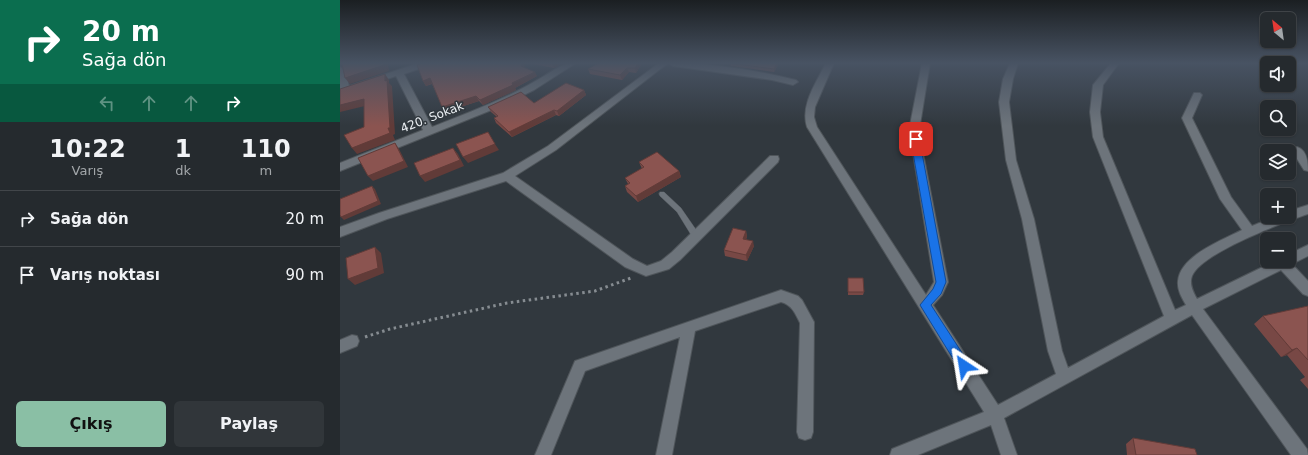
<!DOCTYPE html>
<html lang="tr">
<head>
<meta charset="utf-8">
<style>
  :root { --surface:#252a2e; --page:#31363a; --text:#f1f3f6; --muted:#a3a7aa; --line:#42464a; --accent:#8abfa5 }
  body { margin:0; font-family:"DejaVu Sans",sans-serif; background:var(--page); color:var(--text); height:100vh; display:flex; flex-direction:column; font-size:15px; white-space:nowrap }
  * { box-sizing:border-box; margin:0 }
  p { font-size:13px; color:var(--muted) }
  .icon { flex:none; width:22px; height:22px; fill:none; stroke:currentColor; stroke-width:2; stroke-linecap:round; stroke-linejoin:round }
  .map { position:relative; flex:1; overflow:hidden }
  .drawer { display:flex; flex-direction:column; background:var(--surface); width:340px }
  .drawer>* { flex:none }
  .top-card { background:#0b6e4f; color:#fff; overflow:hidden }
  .needle { width:26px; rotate:331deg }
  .fabs { position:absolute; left:920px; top:12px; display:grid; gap:8px }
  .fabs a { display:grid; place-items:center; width:36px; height:36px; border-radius:6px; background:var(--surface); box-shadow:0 1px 3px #0004,0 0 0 1px var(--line); font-size:20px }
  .pin { position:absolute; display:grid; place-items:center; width:34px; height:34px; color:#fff; margin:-17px; border-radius:8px; box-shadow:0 2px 6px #0006 }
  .me { position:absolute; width:44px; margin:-22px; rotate:327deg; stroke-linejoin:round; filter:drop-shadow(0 0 3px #0008) }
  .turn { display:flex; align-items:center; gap:14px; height:84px; padding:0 16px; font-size:18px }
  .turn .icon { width:52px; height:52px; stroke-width:2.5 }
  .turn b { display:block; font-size:28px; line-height:34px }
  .lanes { display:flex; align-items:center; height:38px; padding:0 16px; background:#0003; justify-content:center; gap:20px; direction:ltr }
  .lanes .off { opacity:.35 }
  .eta { display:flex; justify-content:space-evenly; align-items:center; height:68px; text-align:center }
  .eta b { font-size:24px; font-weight:600; line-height:28px }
  .button { display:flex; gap:8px; margin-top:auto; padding:8px 16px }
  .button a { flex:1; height:46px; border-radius:6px; background:var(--accent); color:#111; font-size:16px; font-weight:600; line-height:46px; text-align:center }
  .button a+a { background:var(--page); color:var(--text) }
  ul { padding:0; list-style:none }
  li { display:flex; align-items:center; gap:12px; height:56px; padding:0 16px; border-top:1px solid var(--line) }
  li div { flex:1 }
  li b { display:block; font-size:15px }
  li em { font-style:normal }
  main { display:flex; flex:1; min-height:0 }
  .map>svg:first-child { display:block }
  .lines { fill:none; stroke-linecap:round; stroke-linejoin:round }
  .lane-casing { stroke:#4f555a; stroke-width:1 }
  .street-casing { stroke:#4f555a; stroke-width:2 }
  .path { stroke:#868c91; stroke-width:3; stroke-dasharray:2.5 3.5; stroke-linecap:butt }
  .lane { fill:#6d747b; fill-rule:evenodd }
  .street { fill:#6d747b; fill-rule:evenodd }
  .wall { fill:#784845 }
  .shaded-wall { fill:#613b38 }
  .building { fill:#8b5450; stroke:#613b38 }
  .route { fill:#1a73e8; stroke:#114b97 }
  .labels { text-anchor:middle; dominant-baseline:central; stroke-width:3; stroke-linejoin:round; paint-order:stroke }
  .street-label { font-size:12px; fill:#eaeef2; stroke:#31383e }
</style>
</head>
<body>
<main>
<section class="drawer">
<div class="top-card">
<div class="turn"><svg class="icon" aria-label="right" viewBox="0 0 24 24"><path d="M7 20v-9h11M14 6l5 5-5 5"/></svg><div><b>20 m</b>Sağa dön</div></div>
<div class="lanes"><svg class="icon off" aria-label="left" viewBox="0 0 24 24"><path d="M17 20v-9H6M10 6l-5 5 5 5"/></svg><svg class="icon off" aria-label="ahead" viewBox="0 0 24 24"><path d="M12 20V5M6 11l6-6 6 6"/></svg><svg class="icon off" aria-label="ahead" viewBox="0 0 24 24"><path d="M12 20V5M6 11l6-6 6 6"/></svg><svg class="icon" aria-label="right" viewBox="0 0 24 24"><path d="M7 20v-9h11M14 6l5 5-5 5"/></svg></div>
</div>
<div class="eta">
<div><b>10:22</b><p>Varış</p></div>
<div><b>1</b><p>dk</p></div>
<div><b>110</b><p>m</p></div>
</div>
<ul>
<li><svg class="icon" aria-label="right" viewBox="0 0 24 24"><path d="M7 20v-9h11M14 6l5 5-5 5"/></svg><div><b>Sağa dön</b></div><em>20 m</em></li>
<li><svg class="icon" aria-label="arrive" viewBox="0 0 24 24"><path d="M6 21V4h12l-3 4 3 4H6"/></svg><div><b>Varış noktası</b></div><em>90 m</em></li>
</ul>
<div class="button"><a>Çıkış</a><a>Paylaş</a></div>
</section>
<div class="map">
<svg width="968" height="455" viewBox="0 0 968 455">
  <rect width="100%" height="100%" fill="#31383e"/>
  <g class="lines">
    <g class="lane-casing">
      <path id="lane" d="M 320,192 L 324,192 L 341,208 L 359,234 L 360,236 L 359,238 L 353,238 L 337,212 L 320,196 L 319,194 Z"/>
    </g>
    <g class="street-casing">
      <path id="street" d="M 79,63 L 91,63 L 90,65 L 64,74 L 92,127 C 130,112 168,98 204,76 C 214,70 224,62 236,63 L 194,90 L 159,107 L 0,171 L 0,163 L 83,130 L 56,76 L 0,95 L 0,67 L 5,70 L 9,86 Z
        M 319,63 L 328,63 L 216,150 L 175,176 L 293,259 L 307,266 L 321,261 L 332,252 L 430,156 L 438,156 L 439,159 L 438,162 L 340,260 L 329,269 L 306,276 L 285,267 L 166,181 L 47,219 L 0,237 L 0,227 L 39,213 L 163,173 L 208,146 Z
        M 329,63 C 371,63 415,70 456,80 L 458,82 L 453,85 L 432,80 L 333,66 Z
        M 486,63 L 494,63 L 475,107 L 474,117 L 477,127 L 586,295 L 594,282 L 573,153 L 570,125 L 582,63 L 590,63 L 580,125 L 583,153 L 608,282 L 602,295 L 593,305 L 658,405 L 716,374 L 708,351 L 682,219 L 666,160 L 659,102 L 663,79 L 670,63 L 678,63 L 673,79 L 669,102 L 676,160 L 694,219 L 722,351 L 728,368 L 824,316 L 753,137 L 750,112 L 753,85 L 771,63 L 779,63 L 763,85 L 760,112 L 763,137 L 835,310 L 846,305 C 842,298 837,290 838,281 C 840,256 882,240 902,230 L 880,199 L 842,118 L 854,93 L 860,93 L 862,95 L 852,118 L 891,197 L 912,226 L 934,217 L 949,217 L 949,211 L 968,205 L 968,214 C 944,222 861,253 852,276 C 849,284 853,292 857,299 L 935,261 L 949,261 L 949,254 L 968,245 L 968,256 L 952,264 L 968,281 L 968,296 L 963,294 L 941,270 L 863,309 L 967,449 L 968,455 L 951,455 L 852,315 L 664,418 L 677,455 L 661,455 L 651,425 L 578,455 L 550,455 L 552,449 L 644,412 L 467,127 C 460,105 476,83 486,63 Z
        M 957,147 C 967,150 968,162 968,171 L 964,170 L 952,151 L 953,148 Z
        M 441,290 L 458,296 L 462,300 L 474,322 L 473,432 L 471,438 L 465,440 L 459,438 L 457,432 L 460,323 C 455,313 452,305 441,302 L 355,331 L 332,455 L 316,455 L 340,337 L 245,371 L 211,455 L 195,455 L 235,361 Z
        M 12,335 L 17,336 L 19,341 L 17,346 L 0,353 L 0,340 Z"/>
    </g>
    <path class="path" d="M 25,337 L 50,329 L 167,303 L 255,291 L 291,278"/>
    <use href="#lane" class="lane"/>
    <use href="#street" class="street"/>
  </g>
  <path class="wall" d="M 102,63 L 102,64 L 184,68 L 197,76 L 175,88 L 176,90 L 143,105 L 139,101 L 105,112 L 92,84 L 86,86 L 83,81 Z
    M 188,63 L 223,63 L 214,68 Z
    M 259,63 L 302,63 L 296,73 L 289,72 L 282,80 L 250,74 L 248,69 Z
    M 390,63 L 439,63 L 434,72 L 391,66 Z
    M 244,90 L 246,95 L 219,116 L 216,115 L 172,137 L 156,123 L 154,118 L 157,117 L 151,112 L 148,107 L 194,103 Z
    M 299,162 L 339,171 L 341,177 L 298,202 L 287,192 L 285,186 L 288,184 L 285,178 L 302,169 Z
    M 406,231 L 407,237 L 406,239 L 414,246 L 407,261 L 385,256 L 384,250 Z
    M 508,278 L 524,292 L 523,295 L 508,295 Z
    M 968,306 L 968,389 L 960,380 L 965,377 L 947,355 L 941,357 L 914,324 L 923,316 Z
    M 793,438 L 857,455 L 787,455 L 786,444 Z"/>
  <path class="shaded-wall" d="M 44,63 L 48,63 L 49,71 L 10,84 L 5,78 Z
    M 182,63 L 186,63 L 183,71 L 181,66 Z
    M 212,63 L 223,63 L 214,68 Z
    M 298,63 L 302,63 L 296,73 L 295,68 Z
    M 437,63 L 439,63 L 434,72 L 434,69 Z
    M 287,68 L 289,72 L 282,80 L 280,75 Z
    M 195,72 L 197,76 L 175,88 L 176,90 L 143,105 L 140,100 Z
    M 45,74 L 49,80 L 49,83 L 52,86 L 55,134 L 53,135 L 55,140 L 17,154 L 12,148 L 48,128 Z
    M 90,78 L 93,83 L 86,86 L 83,81 Z
    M 244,90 L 246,95 L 219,116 L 217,111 Z
    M 136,96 L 139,101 L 105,112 L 102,107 Z
    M 24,99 L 29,105 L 0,112 L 0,105 Z
    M 214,110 L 216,115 L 172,137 L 169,132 Z
    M 55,143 L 59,149 L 68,167 L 33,181 L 28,176 Z
    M 155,144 L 159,150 L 128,163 L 123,157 Z
    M 113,148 L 118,154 L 124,166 L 85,182 L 80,176 Z
    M 339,171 L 341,177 L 298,202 L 296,196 Z
    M 32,186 L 35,189 L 41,204 L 4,220 L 1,217 Z
    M 406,231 L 407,237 L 404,244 L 403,239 Z
    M 413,241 L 414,246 L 407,261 L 406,255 Z
    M 35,247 L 41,253 L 44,273 L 15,285 L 8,279 Z
    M 957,348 L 947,355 L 941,357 L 952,350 Z"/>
  <path class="building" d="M 1,63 L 44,63 L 44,65 L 5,78 L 2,64 Z
    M 83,63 L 100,63 L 101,64 L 105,63 L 182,63 L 181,66 L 195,72 L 172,83 L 173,85 L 140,100 L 136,96 L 102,107 L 90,78 L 83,81 L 77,65 Z
    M 259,63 L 298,63 L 295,68 L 287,68 L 280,75 L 248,69 Z
    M 390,63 L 437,63 L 434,69 Z
    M 45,74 L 45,81 L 47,80 L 50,128 L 48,128 L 50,133 L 12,148 L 4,135 L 24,127 L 24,99 L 0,105 L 0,89 Z
    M 226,83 L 244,90 L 217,111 L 214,110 L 169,132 L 154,118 L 158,116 L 148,107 L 181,92 L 194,103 Z
    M 148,132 L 155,144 L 123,157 L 116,144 Z
    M 55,143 L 64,161 L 28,176 L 18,158 Z
    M 113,148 L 120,160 L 80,176 L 74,163 Z
    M 317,152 L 339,171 L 296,196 L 285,186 L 290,183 L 285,178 L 304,167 L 299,162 Z
    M 32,186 L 38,201 L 1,217 L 0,215 L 0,199 Z
    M 393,228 L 406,231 L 403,239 L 413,241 L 406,255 L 384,250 Z
    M 35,247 L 38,268 L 8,279 L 6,258 Z
    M 508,278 L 523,278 L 524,292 L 508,292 Z
    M 968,306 L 968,360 L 957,348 L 952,350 L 923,316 Z
    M 793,438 L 855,449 L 857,455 L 796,455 Z"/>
  <linearGradient id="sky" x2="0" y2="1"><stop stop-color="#1b1f22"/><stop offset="0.5" stop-color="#485363"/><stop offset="1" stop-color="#485363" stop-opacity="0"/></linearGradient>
  <rect width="968" height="126" fill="url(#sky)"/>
  <path class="route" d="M 576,136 L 580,139 L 582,153 L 606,282 L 601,294 L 591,305 L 628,362 L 630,366 L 628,370 L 624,371 L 620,370 L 580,305 L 593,289 L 596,282 L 573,153 L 572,139 Z"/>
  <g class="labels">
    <g class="street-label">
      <text transform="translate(92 117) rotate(-21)">420. Sokak</text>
    </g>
  </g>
</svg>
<div class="fabs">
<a><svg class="needle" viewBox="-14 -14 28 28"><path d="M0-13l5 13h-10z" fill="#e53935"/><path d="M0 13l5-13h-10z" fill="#a3a7aa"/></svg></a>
<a><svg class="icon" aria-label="sound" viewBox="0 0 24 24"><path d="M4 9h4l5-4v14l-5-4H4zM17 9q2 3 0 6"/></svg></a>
<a><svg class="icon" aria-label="search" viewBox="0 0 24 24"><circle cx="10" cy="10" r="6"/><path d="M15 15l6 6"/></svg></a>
<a><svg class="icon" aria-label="layers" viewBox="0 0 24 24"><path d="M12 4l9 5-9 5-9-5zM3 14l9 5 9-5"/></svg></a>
<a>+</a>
<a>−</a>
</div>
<div class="pin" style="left:576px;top:139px;background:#d93025"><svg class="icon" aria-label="arrive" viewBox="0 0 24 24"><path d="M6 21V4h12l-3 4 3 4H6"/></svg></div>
<svg class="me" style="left:624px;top:366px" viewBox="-20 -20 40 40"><path d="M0-17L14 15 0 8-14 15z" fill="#1a73e8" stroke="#fff" stroke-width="4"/></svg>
</div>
</main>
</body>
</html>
